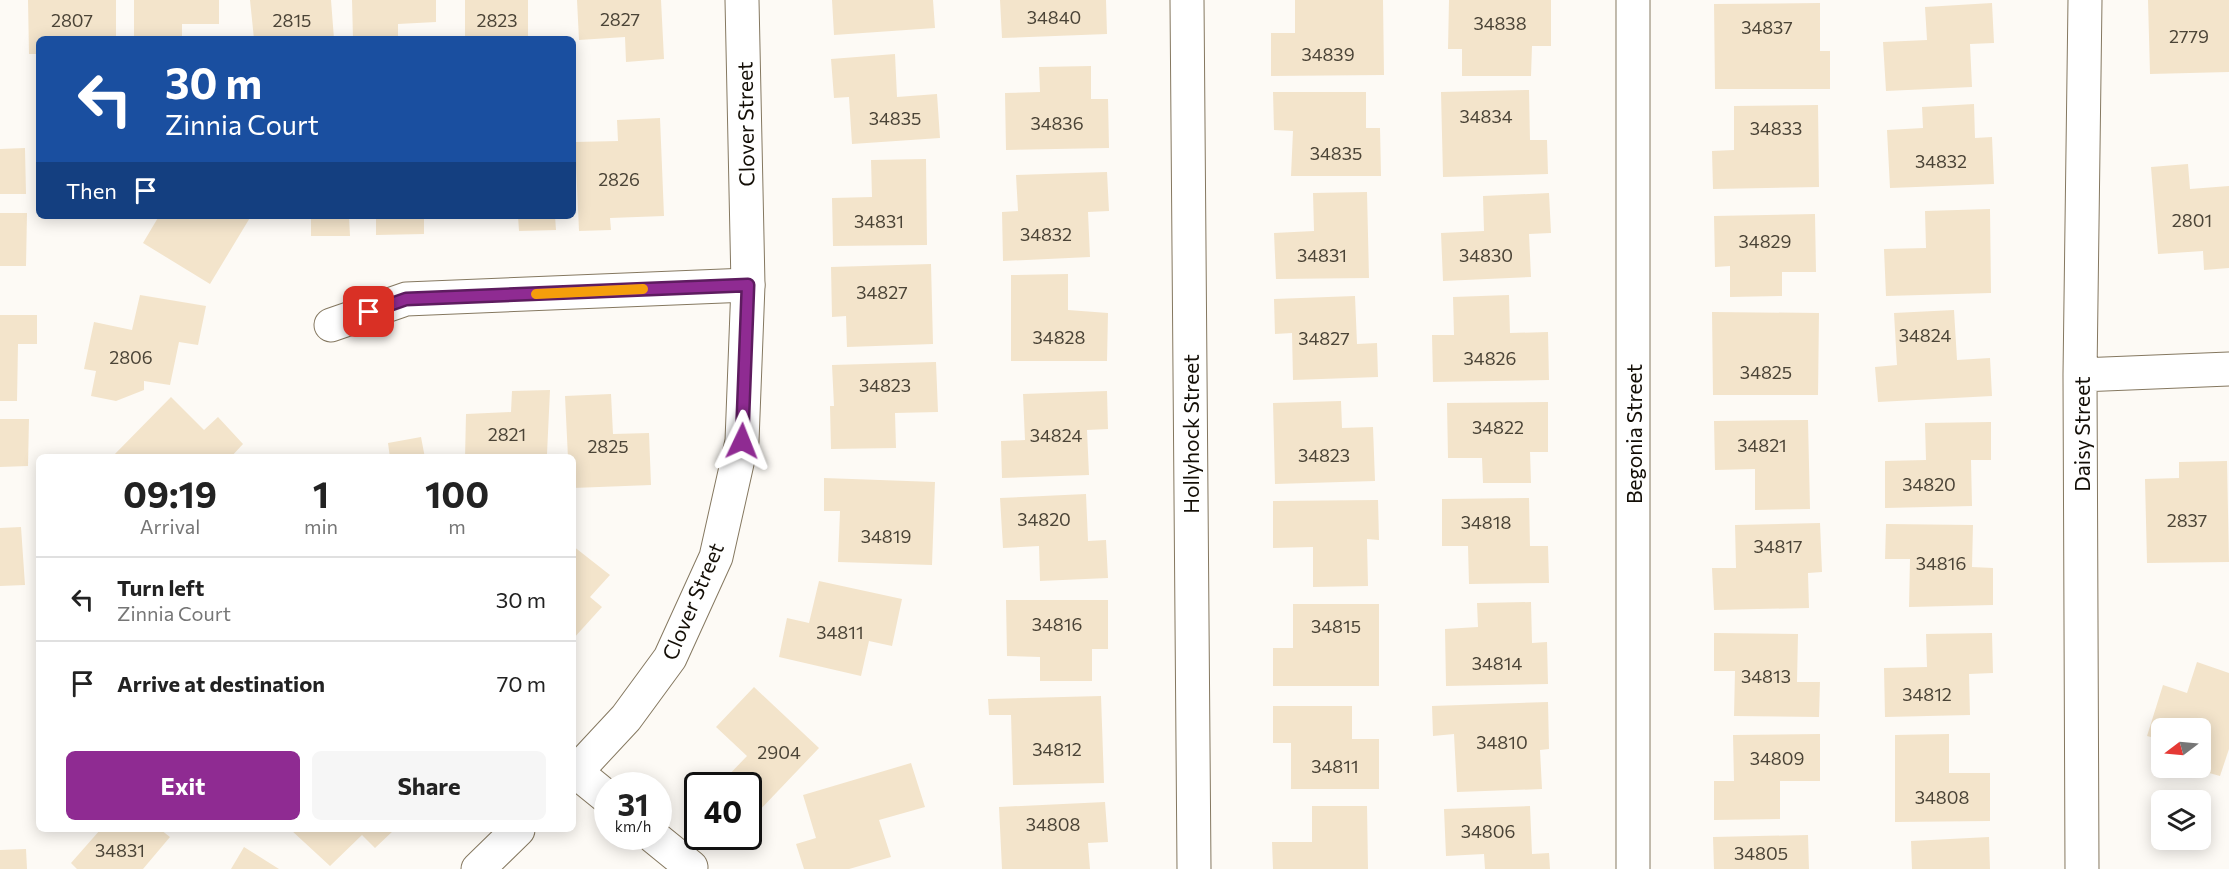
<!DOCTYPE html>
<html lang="en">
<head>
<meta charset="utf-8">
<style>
  :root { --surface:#fff; --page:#f6f6f6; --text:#222; --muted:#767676; --line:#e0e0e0; --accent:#8f2b92 }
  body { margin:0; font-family:Commissioner,sans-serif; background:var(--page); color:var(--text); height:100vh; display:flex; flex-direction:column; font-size:22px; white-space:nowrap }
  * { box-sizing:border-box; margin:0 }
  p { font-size:20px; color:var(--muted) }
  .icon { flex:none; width:33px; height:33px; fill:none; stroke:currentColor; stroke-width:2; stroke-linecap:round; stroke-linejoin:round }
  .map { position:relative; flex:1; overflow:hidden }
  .sheet { position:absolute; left:36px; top:454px; width:540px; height:378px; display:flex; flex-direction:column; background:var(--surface); border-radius:9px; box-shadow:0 3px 15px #0003 }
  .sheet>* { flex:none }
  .guide { position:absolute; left:36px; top:36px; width:540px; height:183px; border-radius:9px; box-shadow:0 3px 15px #0003; background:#1a4fa0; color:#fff; overflow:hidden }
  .needle { width:39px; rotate:254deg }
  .buttons { position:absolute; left:2151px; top:718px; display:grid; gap:12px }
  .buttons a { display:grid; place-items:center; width:60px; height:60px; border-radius:9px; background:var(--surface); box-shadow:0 3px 15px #0003; font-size:30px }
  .speed { position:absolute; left:594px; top:772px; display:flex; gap:12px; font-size:30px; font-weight:700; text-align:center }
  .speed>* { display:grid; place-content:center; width:78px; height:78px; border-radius:50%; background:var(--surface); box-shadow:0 3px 15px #0003; line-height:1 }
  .speed small { font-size:15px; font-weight:400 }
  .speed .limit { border:3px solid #111; border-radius:9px; background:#fff; color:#111 }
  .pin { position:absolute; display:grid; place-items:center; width:51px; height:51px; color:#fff; margin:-26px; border-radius:12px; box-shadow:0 3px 9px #0006 }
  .me { position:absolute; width:66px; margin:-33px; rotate:2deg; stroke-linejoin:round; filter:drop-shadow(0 0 4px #0008) }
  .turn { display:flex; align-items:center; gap:21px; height:126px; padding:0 30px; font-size:27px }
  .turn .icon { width:78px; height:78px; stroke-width:2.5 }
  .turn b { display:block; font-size:42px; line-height:51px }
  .then { display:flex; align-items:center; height:57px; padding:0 30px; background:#0003; gap:12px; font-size:22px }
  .eta { display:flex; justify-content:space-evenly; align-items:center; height:102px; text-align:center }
  .eta b { font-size:36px; font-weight:700; line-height:42px }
  .button { display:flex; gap:12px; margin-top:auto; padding:12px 30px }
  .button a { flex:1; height:69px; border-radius:9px; background:var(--accent); color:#fff; font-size:24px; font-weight:700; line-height:69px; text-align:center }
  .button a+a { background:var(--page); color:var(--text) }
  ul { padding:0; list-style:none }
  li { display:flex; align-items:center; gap:18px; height:84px; padding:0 30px; border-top:2px solid var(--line) }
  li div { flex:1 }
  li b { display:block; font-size:22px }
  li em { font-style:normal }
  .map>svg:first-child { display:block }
  .building { fill:#f3e4cb }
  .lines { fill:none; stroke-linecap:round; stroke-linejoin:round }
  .minor-casing { stroke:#857860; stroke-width:35 }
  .tertiary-casing { stroke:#857860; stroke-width:35 }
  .minor { stroke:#fff; stroke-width:33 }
  .tertiary { stroke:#fff; stroke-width:33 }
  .route-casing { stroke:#5d1c5f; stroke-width:15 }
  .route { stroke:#8f2b92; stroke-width:10 }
  .slow { stroke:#f59e0b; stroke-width:10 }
  .labels { text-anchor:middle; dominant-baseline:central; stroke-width:4.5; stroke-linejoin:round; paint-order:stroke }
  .number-label { font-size:18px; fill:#4b4437 }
  .street-label { font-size:21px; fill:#130e06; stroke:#fff }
</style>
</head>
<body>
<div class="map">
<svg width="2229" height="869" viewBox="0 0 2229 869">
  <rect width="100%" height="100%" fill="#fdfaf5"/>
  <path class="building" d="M 28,0 L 116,0 L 116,39 L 39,39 L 39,54 L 29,54 Z
    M 134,0 L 219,0 L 219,24 L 182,24 L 182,39 L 134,39 Z
    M 250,0 L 331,0 L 334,39 L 254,39 Z
    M 352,0 L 436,0 L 436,22 L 398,24 L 398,39 L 353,39 Z
    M 465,0 L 528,0 L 528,39 L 465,39 Z
    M 577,0 L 661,0 L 664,59 L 626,62 L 625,37 L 579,40 Z
    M 832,0 L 933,0 L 935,28 L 834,35 Z
    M 1000,0 L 1106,0 L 1107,34 L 1002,38 Z
    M 1295,0 L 1383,0 L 1384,75 L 1271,76 L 1271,33 L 1295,33 Z
    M 1449,0 L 1551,0 L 1551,46 L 1532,46 L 1531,76 L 1462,76 L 1462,49 L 1448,49 Z
    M 2148,0 L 2229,0 L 2229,72 L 2150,74 Z
    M 1820,3 L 1820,51 L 1830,51 L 1830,89 L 1715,89 L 1714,4 Z
    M 1992,3 L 1994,43 L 1970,44 L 1972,87 L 1886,91 L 1883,42 L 1927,40 L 1925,7 Z
    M 895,54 L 897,97 L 937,94 L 940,138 L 852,144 L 849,97 L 834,98 L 831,59 Z
    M 1091,66 L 1091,99 L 1108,99 L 1109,148 L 1006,150 L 1005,93 L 1040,92 L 1039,67 Z
    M 1529,90 L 1530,140 L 1547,140 L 1548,174 L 1443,177 L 1441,92 Z
    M 1273,92 L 1366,92 L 1366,128 L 1380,128 L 1381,176 L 1291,176 L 1293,131 L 1274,130 Z
    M 1974,104 L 1975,138 L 1992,137 L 1994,184 L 1890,188 L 1887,130 L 1923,128 L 1922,107 Z
    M 1818,105 L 1819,187 L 1713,189 L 1712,151 L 1734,150 L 1734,106 Z
    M 660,118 L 664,216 L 610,218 L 611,230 L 579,231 L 575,142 L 618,141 L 617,120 Z
    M 25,148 L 26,194 L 0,194 L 0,149 Z
    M 926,159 L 927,245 L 833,246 L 832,198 L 872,197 L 871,160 Z
    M 2188,164 L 2190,189 L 2229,186 L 2229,268 L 2204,270 L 2203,251 L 2158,254 L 2151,167 Z
    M 1107,172 L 1109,211 L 1088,212 L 1090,257 L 1003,261 L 1002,212 L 1018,211 L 1016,175 Z
    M 1367,192 L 1369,278 L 1276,279 L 1274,233 L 1314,231 L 1313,193 Z
    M 1549,193 L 1551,233 L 1529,234 L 1531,277 L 1443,281 L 1441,233 L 1484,231 L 1483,196 Z
    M 1990,209 L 1991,293 L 1886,296 L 1884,249 L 1926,248 L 1925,211 Z
    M 0,213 L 27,213 L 26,266 L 0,266 Z
    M 1815,214 L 1816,272 L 1782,272 L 1782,296 L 1730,297 L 1730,266 L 1715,267 L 1714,216 Z
    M 159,216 L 251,216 L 210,284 L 143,243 Z
    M 311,216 L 349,216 L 350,236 L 311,236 Z
    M 376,216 L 454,216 L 454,219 L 424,218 L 424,234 L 376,235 Z
    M 518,216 L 555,216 L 556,230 L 519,231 Z
    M 931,264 L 933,344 L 847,347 L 846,316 L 832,317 L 831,267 Z
    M 1068,274 L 1068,310 L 1108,313 L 1107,361 L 1011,361 L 1011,275 Z
    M 140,295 L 206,306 L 198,345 L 179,342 L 170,385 L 144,381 L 144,390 L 116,401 L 91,396 L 96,371 L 84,369 L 94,322 L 132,330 Z
    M 1509,295 L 1510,333 L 1548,332 L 1549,380 L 1433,382 L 1432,335 L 1454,335 L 1453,297 Z
    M 1355,296 L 1357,344 L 1377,343 L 1378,377 L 1293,380 L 1292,333 L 1275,334 L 1274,299 Z
    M 1954,310 L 1957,360 L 1990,358 L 1992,396 L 1878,402 L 1875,367 L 1897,365 L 1894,313 Z
    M 1712,312 L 1819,313 L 1818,395 L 1713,395 Z
    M 0,315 L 37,315 L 37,344 L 18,344 L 17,401 L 0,401 Z
    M 936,362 L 938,412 L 895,413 L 896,448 L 831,449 L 830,406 L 834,406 L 832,365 Z
    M 550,390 L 547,454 L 510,454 L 510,458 L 465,458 L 466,414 L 511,412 L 512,391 Z
    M 1107,391 L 1108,429 L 1087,430 L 1089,475 L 1002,478 L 1001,441 L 1025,440 L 1023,394 Z
    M 611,394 L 613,434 L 649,433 L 651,485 L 573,488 L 573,458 L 568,458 L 565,396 Z
    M 171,397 L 204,430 L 218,417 L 243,444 L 230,458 L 111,458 Z
    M 1341,401 L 1342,428 L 1373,427 L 1375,481 L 1275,484 L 1273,403 Z
    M 1548,402 L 1548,452 L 1530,452 L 1531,483 L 1483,483 L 1482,458 L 1448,458 L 1447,403 Z
    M 0,419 L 29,419 L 28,466 L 0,467 Z
    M 1808,420 L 1810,509 L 1755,510 L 1755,469 L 1715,470 L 1714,421 Z
    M 1991,422 L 1991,460 L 1971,460 L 1972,506 L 1885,508 L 1885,461 L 1926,460 L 1925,423 Z
    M 421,437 L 425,458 L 390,458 L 388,443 Z
    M 2227,461 L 2229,562 L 2147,563 L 2145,479 L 2179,478 L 2179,462 Z
    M 824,478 L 935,482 L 932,565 L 838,562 L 840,511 L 824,511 Z
    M 1086,494 L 1088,541 L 1106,540 L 1108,578 L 1040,581 L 1039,546 L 1003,548 L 1000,498 Z
    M 1529,498 L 1530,546 L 1548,546 L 1549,583 L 1469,584 L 1468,546 L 1442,546 L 1442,499 Z
    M 1378,500 L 1379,540 L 1367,539 L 1368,586 L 1313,587 L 1313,547 L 1273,548 L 1273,501 Z
    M 1820,523 L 1822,572 L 1808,573 L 1809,608 L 1714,610 L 1712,568 L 1736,568 L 1735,525 Z
    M 1886,524 L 1973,525 L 1972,567 L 1993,568 L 1993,605 L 1909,607 L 1910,559 L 1885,559 Z
    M 21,527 L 25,585 L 0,586 L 0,528 Z
    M 573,546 L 610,575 L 590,597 L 602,607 L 573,639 Z
    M 819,581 L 902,599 L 892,646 L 869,641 L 861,676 L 779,657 L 787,618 L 809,623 Z
    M 1006,600 L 1108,600 L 1108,649 L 1092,649 L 1092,681 L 1040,681 L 1040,657 L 1007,656 Z
    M 1531,602 L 1532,643 L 1547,642 L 1548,684 L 1446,686 L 1445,629 L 1478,627 L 1477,603 Z
    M 1293,604 L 1379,604 L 1379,686 L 1273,686 L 1273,648 L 1293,648 Z
    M 1714,633 L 1798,634 L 1797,682 L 1820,682 L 1819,717 L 1734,716 L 1735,671 L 1714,671 Z
    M 1992,633 L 1993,673 L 1969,674 L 1970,715 L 1885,717 L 1884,668 L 1927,667 L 1926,634 Z
    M 2197,662 L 2229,673 L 2229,749 L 2220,776 L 2195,769 L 2200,768 L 2200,729 L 2162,729 L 2162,740 L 2147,736 L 2163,685 L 2187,693 Z
    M 754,687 L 819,748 L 756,814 L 748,807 L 748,786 L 727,786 L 722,782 L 747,756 L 716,727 Z
    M 1101,696 L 1104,783 L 1013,785 L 1011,715 L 989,715 L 988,699 Z
    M 1548,702 L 1549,749 L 1540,750 L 1542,789 L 1457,792 L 1454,734 L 1433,736 L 1432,706 Z
    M 1273,706 L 1352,706 L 1352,739 L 1379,739 L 1379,789 L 1291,789 L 1291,743 L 1273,743 Z
    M 1820,734 L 1820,781 L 1780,781 L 1780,819 L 1714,820 L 1714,781 L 1734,781 L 1733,735 Z
    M 1949,734 L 1949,773 L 1990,773 L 1990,821 L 1895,822 L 1895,735 Z
    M 911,763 L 925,807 L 879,820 L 891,857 L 849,869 L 804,869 L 796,844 L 816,838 L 803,795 Z
    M 1105,802 L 1108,842 L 1088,843 L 1090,869 L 1002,869 L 999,807 Z
    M 1312,806 L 1367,806 L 1368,869 L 1273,869 L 1272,842 L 1312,842 Z
    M 1530,806 L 1532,854 L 1549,853 L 1550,869 L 1485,869 L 1484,854 L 1446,856 L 1444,809 Z
    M 100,830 L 161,830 L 170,837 L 143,869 L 77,869 L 71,863 Z
    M 291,830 L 394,830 L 375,848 L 362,835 L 330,866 Z
    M 1808,835 L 1809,869 L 1714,869 L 1713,837 Z
    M 1989,837 L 1990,869 L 1912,869 L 1911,841 Z
    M 244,847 L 279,869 L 231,869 Z
    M 26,849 L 27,869 L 0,869 L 0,850 Z"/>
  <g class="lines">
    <g class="minor-casing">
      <path id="minor" d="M 1187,0 L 1194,869
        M 1633,0 L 1633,869
        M 331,325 L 406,299 L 748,285
        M 2080,375 L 2229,369
        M 576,772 L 608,798
        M 654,837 L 691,867
        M 2082,869 L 2080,375 L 2085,0"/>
    </g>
    <g class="tertiary-casing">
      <path id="tertiary" d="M 573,775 L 626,718 L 670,658 L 716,557 L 742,441 L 748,285 L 742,0
        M 478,869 L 518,830"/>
    </g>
    <use href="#minor" class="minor"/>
    <use href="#tertiary" class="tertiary"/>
  </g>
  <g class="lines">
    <g class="route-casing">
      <path id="route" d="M 369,312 L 406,299 L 748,285 L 742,441"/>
    </g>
    <use href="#route" class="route"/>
    <path class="slow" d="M 536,294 L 643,289"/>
  </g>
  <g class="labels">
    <g class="number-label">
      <text x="1054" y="17">34840</text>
      <text x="620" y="19">2827</text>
      <text x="72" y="20">2807</text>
      <text x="292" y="20">2815</text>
      <text x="497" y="20">2823</text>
      <text x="1500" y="23">34838</text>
      <text x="1767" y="27">34837</text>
      <text x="2189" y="36">2779</text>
      <text x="1328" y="54">34839</text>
      <text x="1486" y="116">34834</text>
      <text x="895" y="118">34835</text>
      <text x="1057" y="123">34836</text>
      <text x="1776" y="128">34833</text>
      <text x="1336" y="153">34835</text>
      <text x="1941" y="161">34832</text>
      <text x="619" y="179">2826</text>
      <text x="2192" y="220">2801</text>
      <text x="879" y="221">34831</text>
      <text x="1046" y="234">34832</text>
      <text x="1765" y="241">34829</text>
      <text x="1322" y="255">34831</text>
      <text x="1486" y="255">34830</text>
      <text x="882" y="292">34827</text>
      <text x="1925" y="335">34824</text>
      <text x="1059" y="337">34828</text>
      <text x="1324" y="338">34827</text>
      <text x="131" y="357">2806</text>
      <text x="1490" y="358">34826</text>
      <text x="1766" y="372">34825</text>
      <text x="885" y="385">34823</text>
      <text x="1498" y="427">34822</text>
      <text x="507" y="434">2821</text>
      <text x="1056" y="435">34824</text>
      <text x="1762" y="445">34821</text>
      <text x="608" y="446">2825</text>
      <text x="1324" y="455">34823</text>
      <text x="1929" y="484">34820</text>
      <text x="1044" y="519">34820</text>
      <text x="2187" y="520">2837</text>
      <text x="1486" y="522">34818</text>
      <text x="886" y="536">34819</text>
      <text x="1778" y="546">34817</text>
      <text x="1941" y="563">34816</text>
      <text x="1057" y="624">34816</text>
      <text x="1336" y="626">34815</text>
      <text x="840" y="632">34811</text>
      <text x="1497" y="663">34814</text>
      <text x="1766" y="676">34813</text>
      <text x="1927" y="694">34812</text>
      <text x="1502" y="742">34810</text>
      <text x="1057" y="749">34812</text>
      <text x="779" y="752">2904</text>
      <text x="1777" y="758">34809</text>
      <text x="1335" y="766">34811</text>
      <text x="1942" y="797">34808</text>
      <text x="1053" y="824">34808</text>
      <text x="1488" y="831">34806</text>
      <text x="120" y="850">34831</text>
      <text x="1761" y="853">34805</text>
    </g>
    <g class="street-label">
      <text transform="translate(745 124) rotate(-91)">Clover Street</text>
      <text transform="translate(1190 434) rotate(-90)">Hollyhock Street</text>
      <text transform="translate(1633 434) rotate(-90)">Begonia Street</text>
      <text transform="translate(2081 434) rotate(-90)">Daisy Street</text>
      <text transform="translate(692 601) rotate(-67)">Clover Street</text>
    </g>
  </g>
</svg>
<div class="buttons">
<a><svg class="needle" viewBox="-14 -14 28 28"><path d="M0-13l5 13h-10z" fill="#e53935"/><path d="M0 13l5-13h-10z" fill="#767676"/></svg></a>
<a><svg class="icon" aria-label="layers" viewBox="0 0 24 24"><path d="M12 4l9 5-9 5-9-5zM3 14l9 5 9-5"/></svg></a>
</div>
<div class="speed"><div>31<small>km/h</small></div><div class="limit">40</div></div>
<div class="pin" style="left:369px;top:312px;background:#d93025"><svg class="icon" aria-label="arrive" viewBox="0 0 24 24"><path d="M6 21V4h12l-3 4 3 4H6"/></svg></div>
<svg class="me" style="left:742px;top:441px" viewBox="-20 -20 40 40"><path d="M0-17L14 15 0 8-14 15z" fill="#8f2b92" stroke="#fff" stroke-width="4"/></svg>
<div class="guide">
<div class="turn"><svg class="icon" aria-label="left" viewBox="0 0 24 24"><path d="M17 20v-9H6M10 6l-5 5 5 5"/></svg><div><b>30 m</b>Zinnia Court</div></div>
<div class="then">Then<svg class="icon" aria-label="arrive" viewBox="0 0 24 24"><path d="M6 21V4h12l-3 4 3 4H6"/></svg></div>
</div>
<section class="sheet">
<div class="eta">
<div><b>09:19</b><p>Arrival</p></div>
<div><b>1</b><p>min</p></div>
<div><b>100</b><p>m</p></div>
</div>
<ul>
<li><svg class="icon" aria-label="left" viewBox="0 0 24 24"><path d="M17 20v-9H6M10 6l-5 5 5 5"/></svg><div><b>Turn left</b><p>Zinnia Court</p></div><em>30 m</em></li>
<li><svg class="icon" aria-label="arrive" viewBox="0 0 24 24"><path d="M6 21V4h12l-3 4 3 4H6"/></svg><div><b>Arrive at destination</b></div><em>70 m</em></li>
</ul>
<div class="button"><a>Exit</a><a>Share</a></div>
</section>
</div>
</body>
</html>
